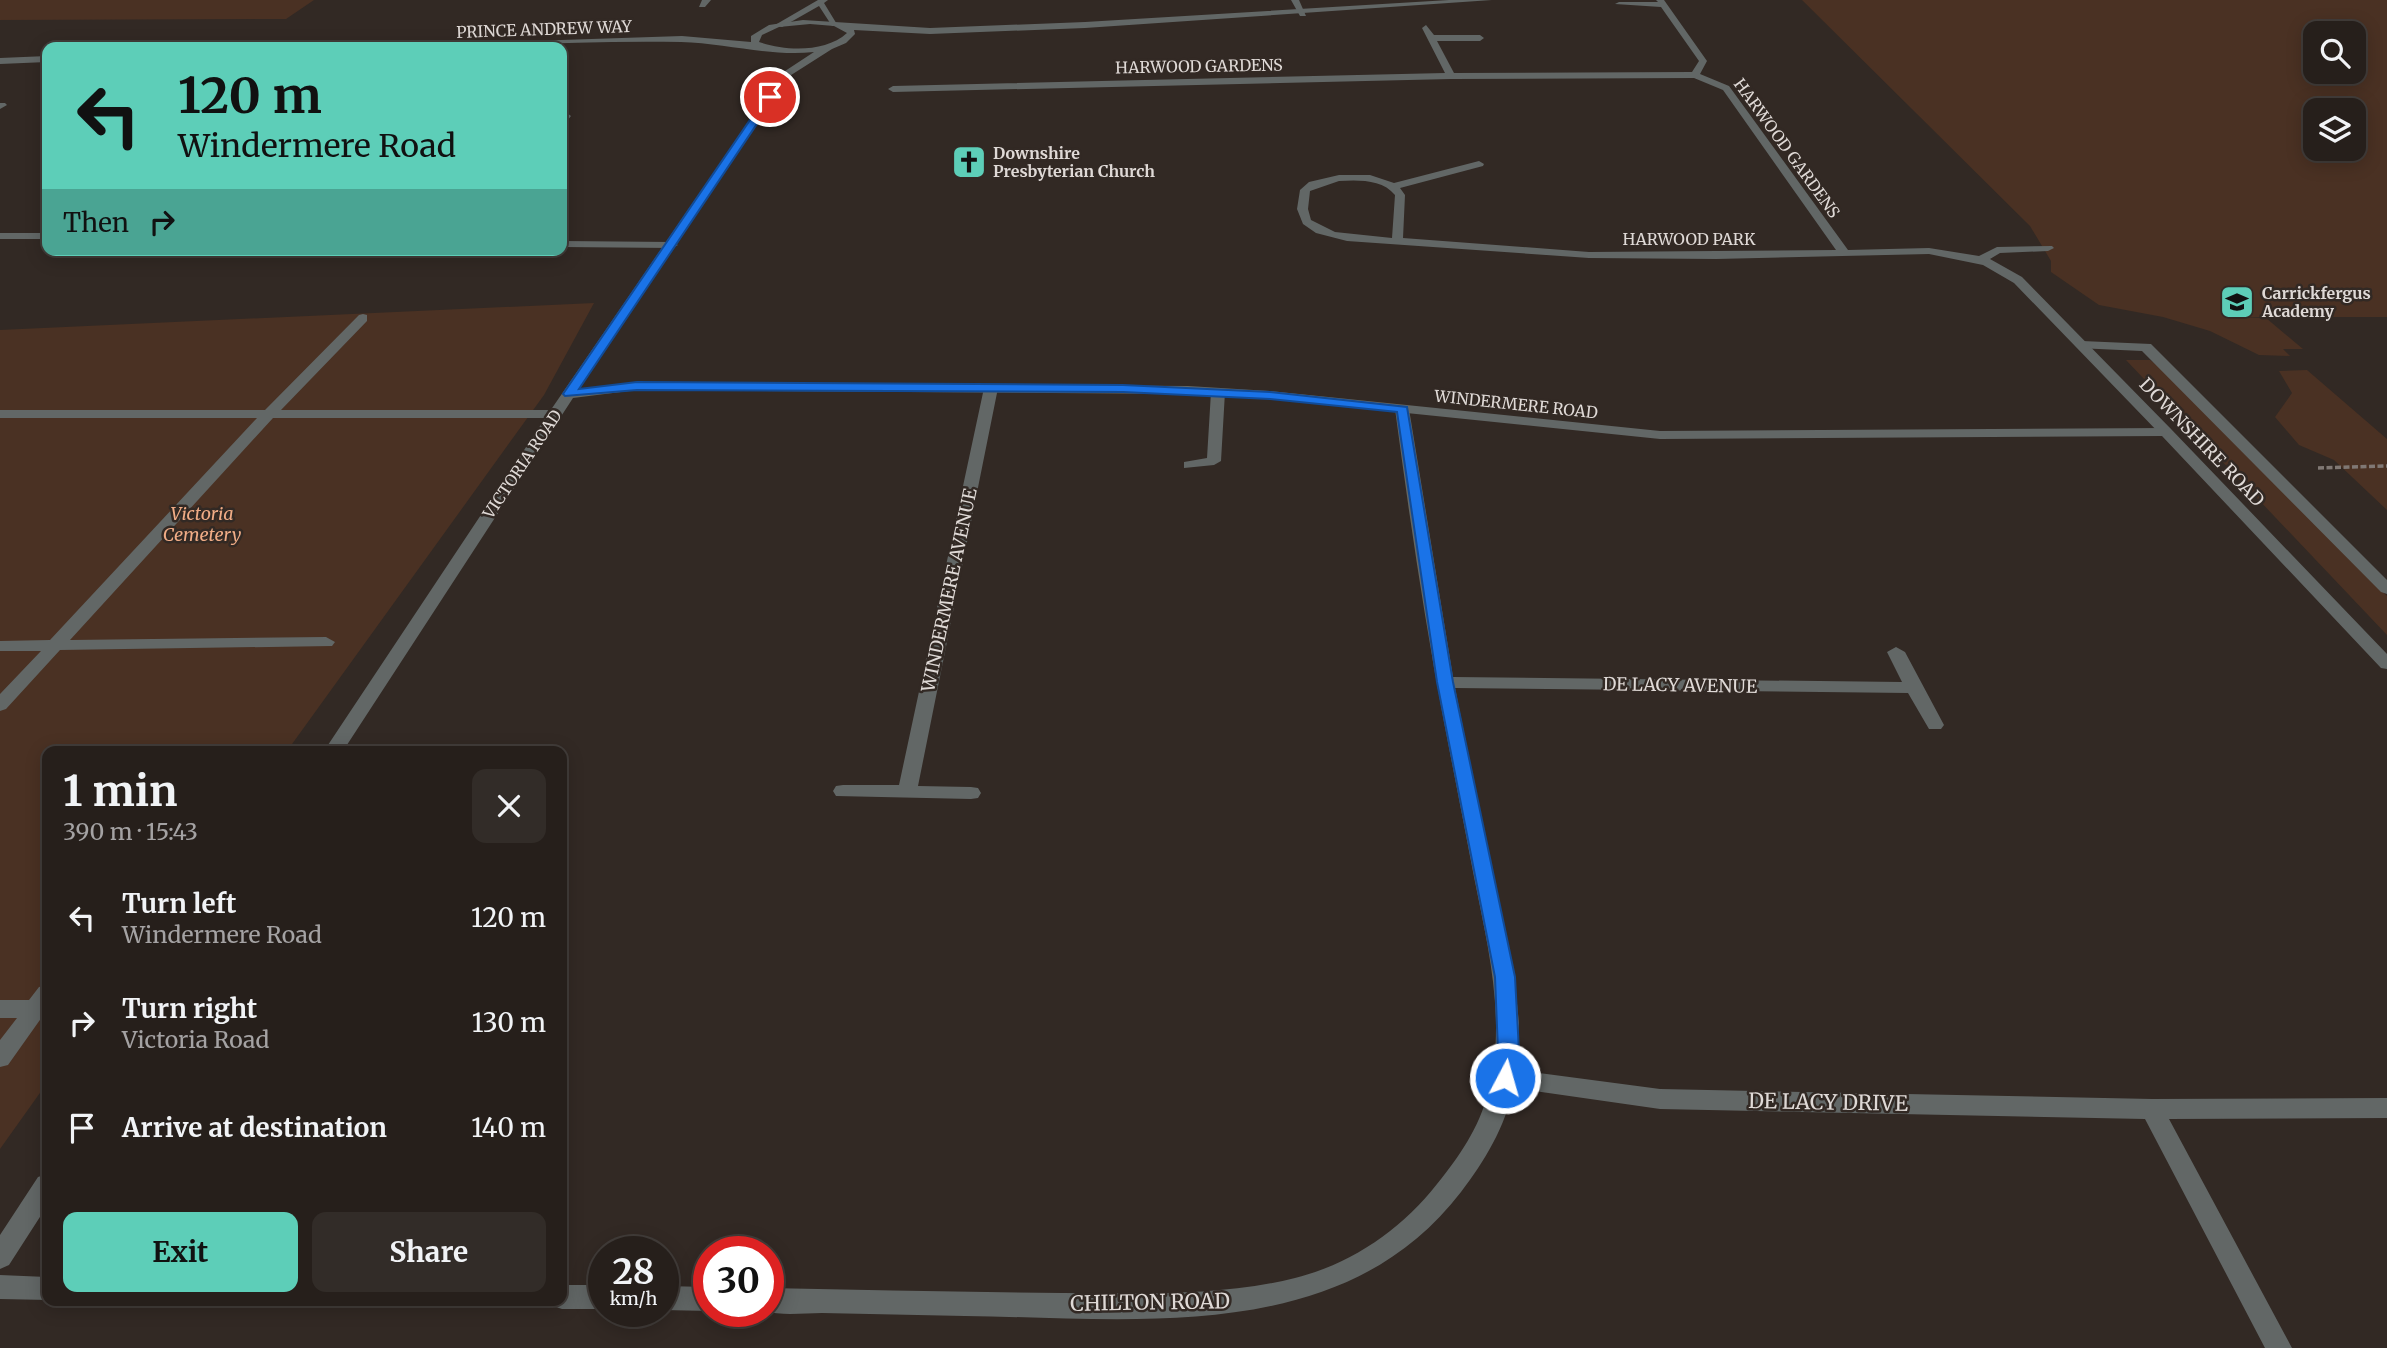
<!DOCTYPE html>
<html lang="en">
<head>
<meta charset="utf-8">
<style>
  :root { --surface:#261f1b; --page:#322c28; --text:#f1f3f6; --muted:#a4a2a3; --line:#423d3a; --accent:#5dceb8 }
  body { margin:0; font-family:Merriweather,serif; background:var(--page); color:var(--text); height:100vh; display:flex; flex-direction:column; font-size:26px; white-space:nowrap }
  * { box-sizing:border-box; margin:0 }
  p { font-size:23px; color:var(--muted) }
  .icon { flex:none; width:38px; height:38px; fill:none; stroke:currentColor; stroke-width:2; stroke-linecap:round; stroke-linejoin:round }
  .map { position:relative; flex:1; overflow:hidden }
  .details { position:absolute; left:42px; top:746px; width:525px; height:560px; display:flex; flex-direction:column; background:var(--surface); border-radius:14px; box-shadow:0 4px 18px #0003,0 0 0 2px var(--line) }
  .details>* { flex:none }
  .banner { position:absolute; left:42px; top:42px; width:525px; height:214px; border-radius:14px; box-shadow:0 4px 18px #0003,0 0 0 2px var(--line); background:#5dceb8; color:#111; overflow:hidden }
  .tools { position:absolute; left:2303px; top:21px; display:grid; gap:14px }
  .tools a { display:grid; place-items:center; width:63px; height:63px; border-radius:14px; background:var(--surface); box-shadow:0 4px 18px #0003,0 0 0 2px var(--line); font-size:35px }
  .speed { position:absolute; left:588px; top:1236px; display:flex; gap:14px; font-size:35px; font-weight:700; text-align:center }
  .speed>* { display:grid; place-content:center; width:91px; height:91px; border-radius:50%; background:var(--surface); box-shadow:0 4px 18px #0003,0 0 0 2px var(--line); line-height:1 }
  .speed small { font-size:18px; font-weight:400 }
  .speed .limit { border:10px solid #d22; background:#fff; color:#111 }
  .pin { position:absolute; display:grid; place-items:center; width:60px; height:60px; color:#fff; margin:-30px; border:4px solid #fff; border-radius:50%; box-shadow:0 2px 7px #0007 }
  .me { position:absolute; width:77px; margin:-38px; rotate:6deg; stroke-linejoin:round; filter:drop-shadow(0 0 5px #0008) }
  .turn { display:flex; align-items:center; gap:24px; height:147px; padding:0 21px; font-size:32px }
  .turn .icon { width:91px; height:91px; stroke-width:2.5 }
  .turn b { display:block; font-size:49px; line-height:60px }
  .then { display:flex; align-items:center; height:66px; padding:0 21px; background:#0003; gap:14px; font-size:26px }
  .round { display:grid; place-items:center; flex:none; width:74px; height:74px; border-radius:14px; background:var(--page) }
  .overview { display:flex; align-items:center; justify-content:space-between; height:119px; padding:0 21px }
  h1 { font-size:42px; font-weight:700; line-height:52px }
  .cta { display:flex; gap:14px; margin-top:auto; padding:14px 21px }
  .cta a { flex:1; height:80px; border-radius:14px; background:var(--accent); color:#111; font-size:28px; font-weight:700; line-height:80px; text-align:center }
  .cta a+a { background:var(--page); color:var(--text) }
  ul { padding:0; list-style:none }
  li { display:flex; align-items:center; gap:21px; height:105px; padding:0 21px }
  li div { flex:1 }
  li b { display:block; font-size:26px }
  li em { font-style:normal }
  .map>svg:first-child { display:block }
  .green { fill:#4a3123; fill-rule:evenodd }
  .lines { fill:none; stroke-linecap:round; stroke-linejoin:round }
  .path { stroke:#807874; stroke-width:3.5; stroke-dasharray:6 2.5; stroke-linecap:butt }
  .service { fill:#626766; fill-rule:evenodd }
  .minor { fill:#626766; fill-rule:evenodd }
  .tertiary { fill:#626766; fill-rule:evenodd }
  .route { fill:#1a73e8; stroke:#114b97; stroke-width:2 }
  .labels { text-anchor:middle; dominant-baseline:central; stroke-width:5; stroke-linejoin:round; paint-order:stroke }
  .far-street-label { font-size:16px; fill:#dfd9d6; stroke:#322924 }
  .far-poi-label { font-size:16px; font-weight:bold; fill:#dfd9d6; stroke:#322924; text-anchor:start }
  .street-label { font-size:18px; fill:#dfd9d6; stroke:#322924 }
  .park-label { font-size:18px; font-style:italic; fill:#f0ac86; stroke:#322924 }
  .near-street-label { font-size:21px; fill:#dfd9d6; stroke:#322924 }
</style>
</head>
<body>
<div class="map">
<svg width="2387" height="1348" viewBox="0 0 2387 1348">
  <rect width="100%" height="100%" fill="#322924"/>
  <path class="green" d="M 0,0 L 314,0 L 286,19 L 0,20 Z
    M 1802,0 L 2387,0 L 2387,317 L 2235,317 L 2266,318 L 2303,349 L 2283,349 L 2290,356 L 2259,355 L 2210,331 L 2163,317 L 2099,305 L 2051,272 L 2051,261 L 2030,226 ZM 2315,33 L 2354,33 L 2354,72 L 2315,72 ZM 2315,110 L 2354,110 L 2354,149 L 2315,149 Z
    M 594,303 L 544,395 L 287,751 L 47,751 L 47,1083 L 0,1149 L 0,330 Z
    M 2126,360 L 2150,360 L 2161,368 L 2387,596 L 2387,635 Z
    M 2307,370 L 2387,439 L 2387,510 L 2334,460 L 2299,445 L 2275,417 L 2292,393 L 2279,371 Z"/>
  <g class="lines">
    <path class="path" d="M 2318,468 L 2387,466"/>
    <path class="service" d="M 702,0 L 711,0 L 705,7 L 699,7 Z
      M 363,314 L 367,315 L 367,321 L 281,410 L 555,410 L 562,414 L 555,418 L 273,418 L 70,640 L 326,637 L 335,642 L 332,646 L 60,650 L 6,709 L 0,711 L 0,694 L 41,651 L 0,651 L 0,641 L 50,640 L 257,418 L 0,418 L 0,410 L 265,410 L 359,315 Z
      M 2082,341 L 2151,344 L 2387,580 L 2387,594 L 2381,592 L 2142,351 L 2077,348 L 2077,342 Z
      M 1218,388 L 1225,392 L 1221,461 L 1214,465 L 1184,468 L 1184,462 L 1207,458 L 1211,392 Z
      M 47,985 L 47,1010 L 8,1065 L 0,1067 L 0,1040 L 17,1018 L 0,1018 L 0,1000 L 29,1000 L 39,987 Z"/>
    <path class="minor" d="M 818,0 L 828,0 L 824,3 L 838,26 L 832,26 L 819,6 L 782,27 L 775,25 Z
      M 1291,0 L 1299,0 L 1306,16 L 1300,16 Z
      M 1656,0 L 1664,0 L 1707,61 L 1700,74 L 1729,86 L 1848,250 L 1929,248 L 1979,256 L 1997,247 L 2052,246 L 2054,248 L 2048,251 L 2000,253 L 1990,259 L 2022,277 L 2171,429 L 2171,435 L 2161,435 L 2014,283 L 1983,265 L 1929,254 L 1716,259 L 1589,258 L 1347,241 L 1316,233 L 1303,224 L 1297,209 L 1300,190 L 1309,182 L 1339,175 L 1370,175 L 1394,183 L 1479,161 L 1484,164 L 1483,166 L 1400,188 L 1405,195 L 1403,238 L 1589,252 L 1836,250 L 1723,90 L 1694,78 L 1451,79 L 893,92 L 888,89 L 893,86 L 1445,73 L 1422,28 L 1426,25 L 1434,35 L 1480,35 L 1484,38 L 1480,41 L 1437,41 L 1454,73 L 1692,72 L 1699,61 L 1661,7 L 1615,4 L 1619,2 L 1658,2 ZM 1339,181 C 1358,180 1382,179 1395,195 L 1392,238 L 1335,232 L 1311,220 L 1308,209 L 1310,191 Z
      M 0,103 L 5,103 L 7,105 L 0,109 Z
      M 562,109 L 571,116 L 562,127 Z
      M 0,233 L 47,233 L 47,239 L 0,239 Z
      M 562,241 L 672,242 L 678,245 L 672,248 L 562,247 Z
      M 991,384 L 998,388 L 918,786 L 971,787 L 978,788 L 981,793 L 978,798 L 971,799 L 836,796 L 833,791 L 836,786 L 843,785 L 899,785 L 984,388 Z
      M 1402,405 L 1409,409 L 1453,677 L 1902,682 L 1887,652 L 1896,647 L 1905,652 L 1944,725 L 1941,729 L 1929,729 L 1908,693 L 1455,688 L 1515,984 L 1519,1023 L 1516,1070 L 1660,1089 L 2152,1099 L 2387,1098 L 2387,1118 L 2169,1119 L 2292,1348 L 2265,1348 L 2145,1119 L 1660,1109 L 1513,1088 C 1506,1126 1484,1162 1461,1192 C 1343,1346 1138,1318 965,1316 C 917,1315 870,1314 822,1313 C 804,1313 782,1316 764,1311 L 768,1311 L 768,1288 C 866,1290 964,1292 1062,1293 C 1139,1293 1220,1297 1295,1278 C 1351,1264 1401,1230 1437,1184 C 1459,1157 1479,1128 1488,1093 C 1507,1022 1488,947 1474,877 C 1464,825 1454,773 1444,722 C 1424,618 1409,514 1395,409 Z
      M 0,1275 L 47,1277 L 49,1300 L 0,1299 Z
      M 562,1285 L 604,1285 L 604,1309 L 562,1309 L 553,1306 L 550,1300 L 562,1300 Z
      M 663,1286 L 709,1287 L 710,1311 L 663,1310 Z"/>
    <path class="tertiary" d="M 1449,0 L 1492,0 L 1085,28 L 930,34 L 854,30 L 855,34 L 846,43 L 832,49 L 788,77 L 579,389 L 637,382 L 1188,386 L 1270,391 L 1660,431 L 2166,428 L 2171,429 L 2387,654 L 2387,669 L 2381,668 L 2162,436 L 1660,439 L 1270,399 L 1188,394 L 637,390 L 573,398 L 343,751 L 324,751 L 548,414 L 782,73 L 814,52 C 771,57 725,43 681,42 C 589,40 496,47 403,47 L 404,45 L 682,36 L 751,42 L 751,36 L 769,25 L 803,20 L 930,28 L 1085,22 ZM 810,24 L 834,26 L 847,33 C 825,53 785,51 759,42 L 762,35 L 779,27 Z
      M 47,56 L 47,62 L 0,64 L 0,58 Z
      M 47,1174 L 47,1206 L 9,1265 L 0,1269 L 0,1235 L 38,1177 Z"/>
  </g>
  <path class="route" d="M 767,95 L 775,97 L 579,389 L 637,382 L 1123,385 L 1270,392 L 1407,407 L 1453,682 L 1515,977 L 1519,1051 L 1512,1084 L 1505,1086 L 1497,1084 L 1494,1078 L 1498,1051 L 1495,977 L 1437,682 L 1397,412 L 1270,399 L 1123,392 L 637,390 L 565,396 L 563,394 Z"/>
  <defs>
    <g id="church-square" transform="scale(1.75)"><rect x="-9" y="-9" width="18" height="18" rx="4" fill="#5dceb8" stroke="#322924"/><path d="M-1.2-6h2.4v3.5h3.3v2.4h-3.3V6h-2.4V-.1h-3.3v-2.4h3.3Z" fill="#111"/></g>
    <g id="school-square" transform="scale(1.75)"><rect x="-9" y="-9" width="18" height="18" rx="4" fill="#5dceb8" stroke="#322924"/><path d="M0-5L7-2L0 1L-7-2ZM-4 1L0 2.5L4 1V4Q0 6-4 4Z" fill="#111"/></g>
  </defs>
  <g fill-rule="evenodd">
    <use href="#church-square" x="969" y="162"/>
    <use href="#school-square" x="2237" y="302"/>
  </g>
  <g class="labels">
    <g class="far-street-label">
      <text transform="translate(544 29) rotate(-2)">PRINCE ANDREW WAY</text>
      <text transform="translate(1199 66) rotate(-1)">HARWOOD GARDENS</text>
      <text transform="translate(1787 148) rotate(54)">HARWOOD GARDENS</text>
      <text x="1689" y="239">HARWOOD PARK</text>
      <text transform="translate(1516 404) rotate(6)">WINDERMERE ROAD</text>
      <text transform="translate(522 464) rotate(-56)">VICTORIA ROAD</text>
    </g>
    <g class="far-poi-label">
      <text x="993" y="153">Downshire<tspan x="993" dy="18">Presbyterian Church</tspan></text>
      <text x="2262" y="293">Carrickfergus<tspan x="2262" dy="18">Academy</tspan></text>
    </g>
    <g class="street-label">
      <text transform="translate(2202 442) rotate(46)">DOWNSHIRE ROAD</text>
      <text transform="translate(949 590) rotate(-78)">WINDERMERE AVENUE</text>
      <text transform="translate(1680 685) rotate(1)">DE LACY AVENUE</text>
    </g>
    <g class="park-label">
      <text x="202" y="513">Victoria<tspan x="202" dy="21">Cemetery</tspan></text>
    </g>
    <g class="near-street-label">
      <text transform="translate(1828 1102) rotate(1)">DE LACY DRIVE</text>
      <text transform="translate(1150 1302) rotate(-1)">CHILTON ROAD</text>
    </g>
  </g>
</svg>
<div class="tools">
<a><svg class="icon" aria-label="search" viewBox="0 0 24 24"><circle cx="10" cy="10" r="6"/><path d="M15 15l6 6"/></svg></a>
<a><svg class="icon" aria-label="layers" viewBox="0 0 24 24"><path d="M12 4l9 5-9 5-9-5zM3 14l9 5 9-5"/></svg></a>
</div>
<div class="speed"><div>28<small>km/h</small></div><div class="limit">30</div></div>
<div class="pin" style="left:770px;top:97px;background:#d93025"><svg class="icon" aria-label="arrive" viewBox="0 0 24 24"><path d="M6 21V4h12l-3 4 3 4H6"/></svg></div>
<svg class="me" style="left:1505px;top:1078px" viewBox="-20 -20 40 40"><circle r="17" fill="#1a73e8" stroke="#fff" stroke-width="3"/><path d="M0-11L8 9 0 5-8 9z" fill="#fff"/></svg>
<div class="banner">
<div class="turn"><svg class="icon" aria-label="left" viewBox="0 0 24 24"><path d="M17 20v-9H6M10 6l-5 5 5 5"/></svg><div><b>120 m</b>Windermere Road</div></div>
<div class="then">Then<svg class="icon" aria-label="right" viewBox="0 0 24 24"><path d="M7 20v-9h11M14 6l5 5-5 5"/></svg></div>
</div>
<section class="details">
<div class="overview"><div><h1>1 min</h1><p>390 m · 15:43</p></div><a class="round"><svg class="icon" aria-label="close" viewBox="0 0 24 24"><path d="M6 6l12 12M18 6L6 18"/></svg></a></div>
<ul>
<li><svg class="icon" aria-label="left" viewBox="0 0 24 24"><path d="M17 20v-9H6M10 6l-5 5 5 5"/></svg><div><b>Turn left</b><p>Windermere Road</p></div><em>120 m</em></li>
<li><svg class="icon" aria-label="right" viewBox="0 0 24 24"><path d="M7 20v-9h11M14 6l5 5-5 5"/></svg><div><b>Turn right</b><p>Victoria Road</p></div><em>130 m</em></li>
<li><svg class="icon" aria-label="arrive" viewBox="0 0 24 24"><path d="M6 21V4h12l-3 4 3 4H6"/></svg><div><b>Arrive at destination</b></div><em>140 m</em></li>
</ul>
<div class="cta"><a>Exit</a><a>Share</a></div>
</section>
</div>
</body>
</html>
